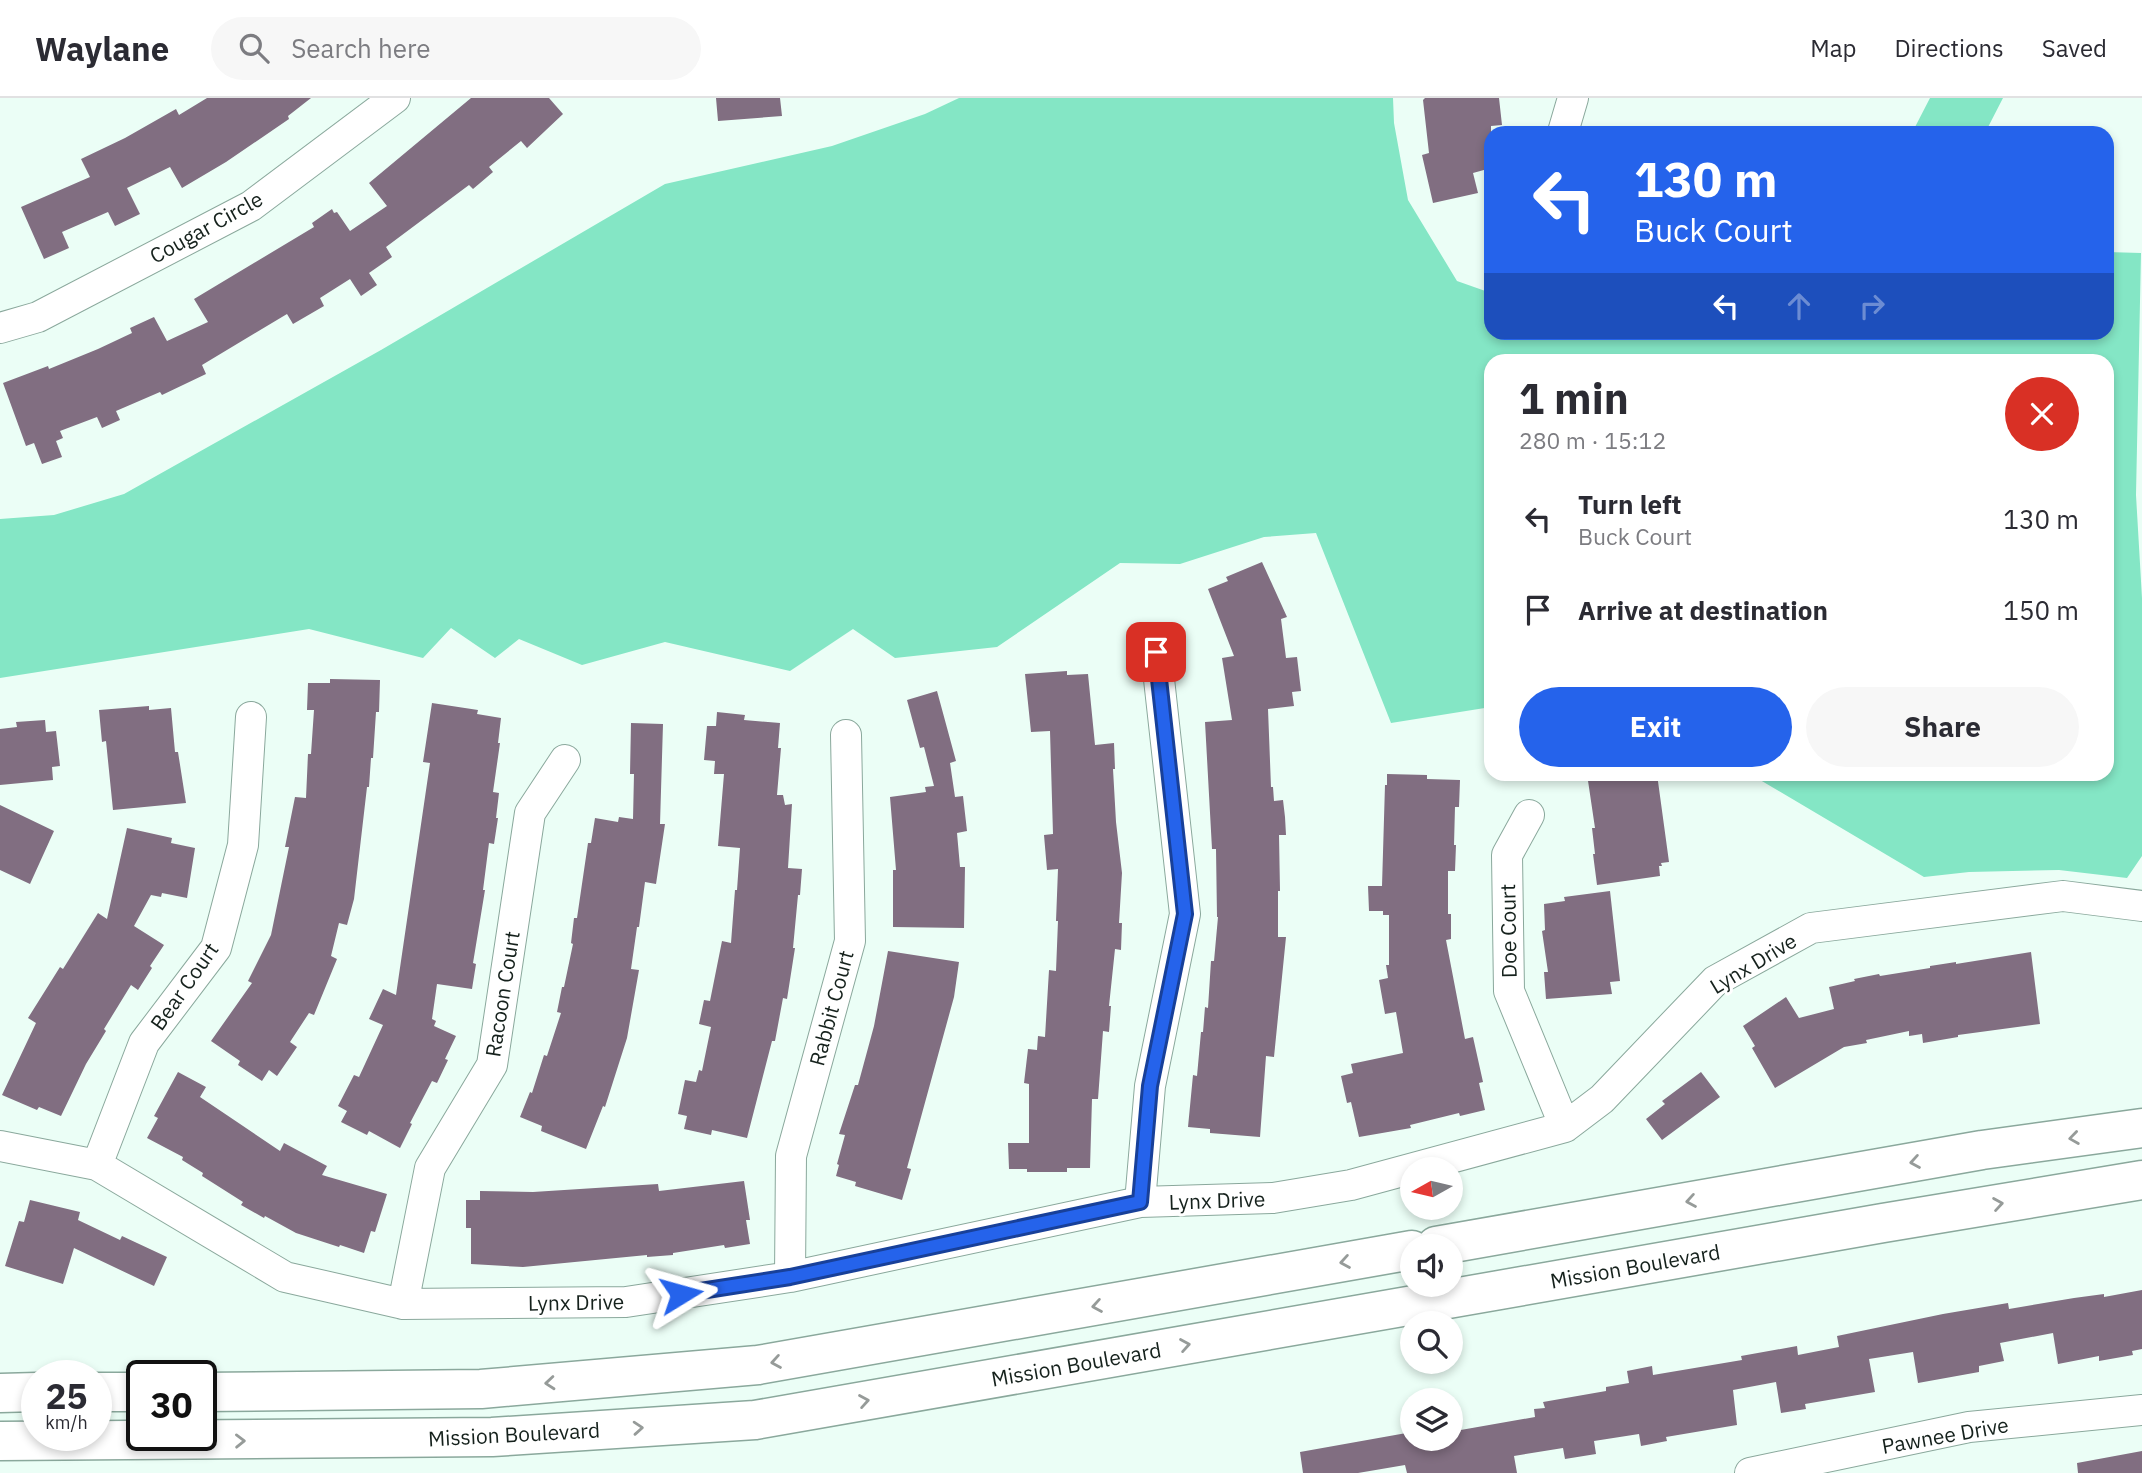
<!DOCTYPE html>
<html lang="en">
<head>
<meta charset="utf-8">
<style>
  :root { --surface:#fff; --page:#f7f7f7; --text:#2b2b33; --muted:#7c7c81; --line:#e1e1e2; --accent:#2563eb }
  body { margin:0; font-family:"IBM Plex Sans",sans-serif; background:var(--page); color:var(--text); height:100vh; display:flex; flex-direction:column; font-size:26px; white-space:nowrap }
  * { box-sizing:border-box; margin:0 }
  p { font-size:23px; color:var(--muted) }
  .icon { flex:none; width:38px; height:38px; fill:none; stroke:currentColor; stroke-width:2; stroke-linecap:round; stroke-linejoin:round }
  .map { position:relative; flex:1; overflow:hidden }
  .side { position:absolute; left:1484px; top:256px; width:630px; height:427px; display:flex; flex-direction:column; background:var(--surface); border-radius:21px; box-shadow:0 4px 10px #0003 }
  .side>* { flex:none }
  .top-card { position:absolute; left:1484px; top:28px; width:630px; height:214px; border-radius:21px; box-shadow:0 4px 10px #0003; background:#2563eb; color:#fff; overflow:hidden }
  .needle { width:46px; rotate:262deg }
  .tools { position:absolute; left:1400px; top:1059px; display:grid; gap:14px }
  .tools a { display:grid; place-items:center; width:63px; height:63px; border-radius:50%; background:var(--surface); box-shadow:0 4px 10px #0003; font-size:35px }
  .speed { position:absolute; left:21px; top:1262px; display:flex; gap:14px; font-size:35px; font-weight:700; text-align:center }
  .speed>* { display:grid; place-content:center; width:91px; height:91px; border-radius:50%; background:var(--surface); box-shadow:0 4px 10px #0003; line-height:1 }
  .speed small { font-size:18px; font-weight:400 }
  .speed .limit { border:4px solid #111; border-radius:10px; background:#fff; color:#111 }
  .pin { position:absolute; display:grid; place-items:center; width:60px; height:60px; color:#fff; margin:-30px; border-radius:14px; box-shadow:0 4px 10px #0006 }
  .me { position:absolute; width:77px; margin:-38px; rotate:82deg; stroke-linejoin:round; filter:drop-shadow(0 0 5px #0008) }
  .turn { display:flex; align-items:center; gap:24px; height:147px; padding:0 35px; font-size:32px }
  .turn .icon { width:91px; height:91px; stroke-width:2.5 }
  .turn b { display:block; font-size:49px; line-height:60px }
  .lanes { display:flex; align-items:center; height:66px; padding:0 35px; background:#0003; justify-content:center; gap:35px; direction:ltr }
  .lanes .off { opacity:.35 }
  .round { display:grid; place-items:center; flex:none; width:74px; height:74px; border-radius:37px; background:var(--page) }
  .overview { display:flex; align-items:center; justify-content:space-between; height:119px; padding:0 35px }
  h1 { font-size:42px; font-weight:800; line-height:52px }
  .action { display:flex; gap:14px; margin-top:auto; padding:14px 35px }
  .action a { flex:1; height:80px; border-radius:42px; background:var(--accent); color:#fff; font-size:28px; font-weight:800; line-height:80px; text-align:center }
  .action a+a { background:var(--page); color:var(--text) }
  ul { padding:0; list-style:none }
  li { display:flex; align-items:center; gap:21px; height:91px; padding:0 35px }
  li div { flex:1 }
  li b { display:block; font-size:26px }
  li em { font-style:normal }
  header { display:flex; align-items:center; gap:42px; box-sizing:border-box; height:98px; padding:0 35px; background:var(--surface); border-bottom:2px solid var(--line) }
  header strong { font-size:33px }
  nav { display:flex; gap:38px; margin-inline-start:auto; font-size:24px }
  .search { width:490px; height:63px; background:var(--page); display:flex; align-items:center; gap:18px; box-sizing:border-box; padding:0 24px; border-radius:38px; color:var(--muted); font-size:26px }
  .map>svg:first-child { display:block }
  .green { fill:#84e6c5 }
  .building { fill:#816e81 }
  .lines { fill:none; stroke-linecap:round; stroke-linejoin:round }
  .minor-casing { stroke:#8aa89c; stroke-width:32 }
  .primary-casing { stroke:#8aa89c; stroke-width:41 }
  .minor { stroke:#fff; stroke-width:30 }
  .primary { stroke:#fff; stroke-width:38 }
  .oneway { stroke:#969b99 }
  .route-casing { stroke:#184099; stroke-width:18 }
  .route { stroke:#2563eb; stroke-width:12 }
  .labels { text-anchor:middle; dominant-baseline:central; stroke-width:6; stroke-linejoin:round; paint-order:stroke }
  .street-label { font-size:21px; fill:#15211c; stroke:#fff }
</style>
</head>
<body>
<header>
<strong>Waylane</strong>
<div class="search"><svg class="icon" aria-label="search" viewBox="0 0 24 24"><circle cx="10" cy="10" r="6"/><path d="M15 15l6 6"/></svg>Search here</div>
<nav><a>Map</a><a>Directions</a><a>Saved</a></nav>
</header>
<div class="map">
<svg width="2142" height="1375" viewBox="0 0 2142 1375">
  <rect width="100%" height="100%" fill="#ebfef6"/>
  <path class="green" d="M 959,0 L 1393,0 L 1394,25 L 1408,102 L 1457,183 L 1491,195 L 1491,234 L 2107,234 L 2107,154 L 2141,155 L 2136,397 L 2142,500 L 2142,758 L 2127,780 L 2059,772 L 1969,774 L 1924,779 L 1750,676 L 2107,676 L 2107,262 L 1491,262 L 1491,609 L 1391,625 L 1316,435 L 1264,439 L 1180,466 L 1120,465 L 997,549 L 895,560 L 853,531 L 790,573 L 665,544 L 582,567 L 519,541 L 495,560 L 451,530 L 423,560 L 309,531 L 0,580 L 0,421 L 54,417 L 124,396 L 381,252 L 665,86 L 832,48 L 925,16 Z
    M 1930,0 L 2003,0 L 1985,35 L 1922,35 L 1914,31 Z"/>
  <path class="building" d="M 207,0 L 311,0 L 288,18 L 289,21 L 226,64 L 182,90 L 170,69 L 127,90 L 140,116 L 115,128 L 108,114 L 62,134 L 69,150 L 44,161 L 21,109 L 90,79 L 81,61 L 125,40 L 176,11 L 179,17 Z
    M 471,0 L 549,0 L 563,16 L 527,50 L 521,43 L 489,69 L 493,74 L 473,91 L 469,87 L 386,149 L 392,159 L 369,175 L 377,187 L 361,198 L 350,181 L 320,200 L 324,208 L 293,226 L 287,216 L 202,267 L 206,276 L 162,297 L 160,294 L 116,313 L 120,322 L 102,330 L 97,319 L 60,333 L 63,340 L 56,343 L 62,359 L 42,366 L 34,345 L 26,348 L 3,285 L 48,268 L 49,271 L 98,251 L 132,235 L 130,230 L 154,219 L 167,243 L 208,224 L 194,201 L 314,129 L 312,125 L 332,111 L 334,115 L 337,114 L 350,133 L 387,108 L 369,85 Z
    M 716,0 L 780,0 L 782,18 L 718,23 Z
    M 1425,0 L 1499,0 L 1502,27 L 1491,28 L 1491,70 L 1473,75 L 1478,95 L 1433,105 L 1422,57 L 1429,55 L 1423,2 Z
    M 1262,464 L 1287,519 L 1281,521 L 1286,560 L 1297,559 L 1301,593 L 1292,594 L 1294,608 L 1268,611 L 1271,689 L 1273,689 L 1274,703 L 1283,702 L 1285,719 L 1286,737 L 1279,737 L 1280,793 L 1278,793 L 1278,839 L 1286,839 L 1274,959 L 1266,958 L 1260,1039 L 1210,1035 L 1210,1031 L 1188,1029 L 1193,977 L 1197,978 L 1201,934 L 1203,934 L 1205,909 L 1208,910 L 1211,863 L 1214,863 L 1218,819 L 1217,819 L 1216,751 L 1212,751 L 1205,624 L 1232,622 L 1222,560 L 1234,558 L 1208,491 L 1228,483 L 1226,479 Z
    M 1067,573 L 1067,577 L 1088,576 L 1095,647 L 1114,645 L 1115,671 L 1113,671 L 1116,724 L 1122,775 L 1119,825 L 1122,825 L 1121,852 L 1115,851 L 1109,908 L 1111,908 L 1109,934 L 1103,933 L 1098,1001 L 1092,1001 L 1090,1070 L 1067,1070 L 1067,1074 L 1027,1074 L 1027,1071 L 1009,1071 L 1008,1045 L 1029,1045 L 1029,986 L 1024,985 L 1028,951 L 1037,952 L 1038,938 L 1045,939 L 1049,872 L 1056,873 L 1058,823 L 1056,823 L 1058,771 L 1047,772 L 1044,737 L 1053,736 L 1050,633 L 1031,634 L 1025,576 Z
    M 330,581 L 380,582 L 379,614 L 376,614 L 373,660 L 371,660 L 369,689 L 367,689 L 354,801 L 347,827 L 339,825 L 331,858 L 337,861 L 314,917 L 309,915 L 290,944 L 297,949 L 277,978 L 269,972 L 262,983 L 238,967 L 240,963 L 211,943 L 252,885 L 248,883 L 271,837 L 289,749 L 285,749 L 295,699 L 306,700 L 308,656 L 311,656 L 314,612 L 307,612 L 308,585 L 330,585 Z
    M 937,593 L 956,663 L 950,665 L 955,699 L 963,698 L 967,733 L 957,735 L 960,769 L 965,769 L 964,830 L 893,829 L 893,772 L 896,772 L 890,699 L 926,694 L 925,689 L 934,688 L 924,649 L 920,650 L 907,602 Z
    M 432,605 L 478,612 L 477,616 L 501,620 L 498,645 L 500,645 L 493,694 L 499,695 L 496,720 L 498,720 L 494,746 L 489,745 L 483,792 L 485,792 L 473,865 L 476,866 L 472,891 L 437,886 L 432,921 L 436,923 L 434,928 L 456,938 L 445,961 L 448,962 L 437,985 L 432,983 L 410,1025 L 412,1026 L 400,1050 L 369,1033 L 367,1037 L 341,1024 L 347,1013 L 338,1008 L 354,977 L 359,979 L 383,927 L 369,921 L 383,891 L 396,897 L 430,665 L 423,664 Z
    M 149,608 L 149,612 L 171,610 L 175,654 L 178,654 L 186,705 L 113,712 L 106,643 L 102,644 L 99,612 Z
    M 717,614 L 745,617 L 744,622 L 780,625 L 778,650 L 781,650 L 777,697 L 783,697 L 785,707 L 792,706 L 788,770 L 802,771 L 800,797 L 798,797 L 793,850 L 795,850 L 787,901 L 783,900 L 775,943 L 772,943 L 747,1040 L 712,1032 L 711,1037 L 684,1031 L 687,1018 L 678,1016 L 685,982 L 696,984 L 699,972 L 702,973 L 711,929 L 699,926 L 704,902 L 710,903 L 722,843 L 731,845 L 735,792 L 737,792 L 740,750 L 718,748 L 724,676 L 714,676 L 715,663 L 704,662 L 707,628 L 716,628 Z
    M 45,622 L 46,634 L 56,633 L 60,668 L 52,669 L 53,682 L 0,687 L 0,631 L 17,629 L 16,624 Z
    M 631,625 L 663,626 L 660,726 L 665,726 L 656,786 L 645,784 L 639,829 L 637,829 L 631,871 L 639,872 L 627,940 L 605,1009 L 603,1008 L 586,1051 L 541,1033 L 542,1028 L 520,1019 L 530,994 L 532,995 L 544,957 L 547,958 L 561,915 L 557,914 L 562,889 L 564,889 L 573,846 L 571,845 L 574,820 L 577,820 L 588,745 L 591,745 L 595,720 L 618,724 L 619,719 L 633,721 L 634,676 L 630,676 Z
    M 1387,676 L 1427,677 L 1427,681 L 1460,682 L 1459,709 L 1455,709 L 1454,747 L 1456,747 L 1455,773 L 1448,773 L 1448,816 L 1451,816 L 1451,841 L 1446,842 L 1465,941 L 1473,939 L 1483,984 L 1479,985 L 1485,1012 L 1460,1018 L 1459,1015 L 1410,1027 L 1411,1030 L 1359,1039 L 1351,1004 L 1347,1005 L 1341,978 L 1353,975 L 1351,966 L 1403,955 L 1396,914 L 1385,916 L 1379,882 L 1388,880 L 1386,867 L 1389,867 L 1389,817 L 1383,817 L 1383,813 L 1369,813 L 1368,788 L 1382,788 L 1385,687 L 1387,687 Z
    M 1587,676 L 1657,676 L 1669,764 L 1661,765 L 1662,768 L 1659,768 L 1660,778 L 1597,787 L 1593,756 L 1595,756 L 1592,730 L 1595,730 Z
    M 0,707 L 54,733 L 30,786 L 0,772 Z
    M 127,730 L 172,740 L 171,745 L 195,750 L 187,800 L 162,795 L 161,799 L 151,797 L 134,828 L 164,847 L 150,868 L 152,870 L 138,892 L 131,887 L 104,931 L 106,933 L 86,966 L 61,1018 L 39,1009 L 37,1012 L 2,997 L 36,925 L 28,920 L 60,869 L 63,871 L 98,815 L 107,821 Z
    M 1610,793 L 1620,883 L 1610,884 L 1612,896 L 1546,901 L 1544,874 L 1548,874 L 1542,833 L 1545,832 L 1544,806 L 1565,803 L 1564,799 Z
    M 888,853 L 959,864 L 954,899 L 907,1070 L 911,1071 L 902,1102 L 855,1088 L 856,1084 L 836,1078 L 839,1067 L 837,1066 L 845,1037 L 839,1036 L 855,987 L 858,987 L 874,928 Z
    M 2031,854 L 2040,926 L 1958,937 L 1958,939 L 1923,945 L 1922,936 L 1909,938 L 1909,933 L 1866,942 L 1867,945 L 1844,949 L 1775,990 L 1752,950 L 1755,948 L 1743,928 L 1786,899 L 1799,920 L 1834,911 L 1829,889 L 1855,883 L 1854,881 L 1879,876 L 1880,878 L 1930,870 L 1930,868 L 1956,864 L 1956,866 Z
    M 178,974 L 206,989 L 200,999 L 280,1053 L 284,1045 L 327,1068 L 322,1077 L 387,1096 L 375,1134 L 371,1133 L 364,1155 L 340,1147 L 339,1149 L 296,1135 L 265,1118 L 264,1120 L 241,1107 L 243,1104 L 202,1078 L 203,1075 L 182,1062 L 183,1059 L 147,1040 L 158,1020 L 154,1018 Z
    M 1701,974 L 1720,999 L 1662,1042 L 1646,1021 L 1665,1006 L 1662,1003 Z
    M 744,1083 L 750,1122 L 746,1122 L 750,1146 L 725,1150 L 724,1147 L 673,1155 L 673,1157 L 647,1159 L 647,1157 L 523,1169 L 471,1166 L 471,1130 L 466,1130 L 466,1102 L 480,1102 L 480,1093 L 533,1094 L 658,1086 L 659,1093 Z
    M 30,1102 L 80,1114 L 78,1122 L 120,1142 L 122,1138 L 167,1159 L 154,1188 L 74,1150 L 63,1186 L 5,1168 L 19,1123 L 24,1124 Z
    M 2142,1192 L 2142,1251 L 2132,1253 L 2133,1257 L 2099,1263 L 2099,1258 L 2058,1266 L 2053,1235 L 2000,1245 L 2004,1263 L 1979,1268 L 1979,1274 L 1918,1285 L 1913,1254 L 1869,1261 L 1875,1294 L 1805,1306 L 1806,1311 L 1781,1315 L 1776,1284 L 1733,1292 L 1737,1327 L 1666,1339 L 1667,1343 L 1641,1348 L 1639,1336 L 1594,1343 L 1596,1356 L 1565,1361 L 1563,1350 L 1514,1358 L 1517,1375 L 1407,1375 L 1405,1367 L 1358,1375 L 1303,1375 L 1300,1354 L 1412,1334 L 1412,1340 L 1456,1340 L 1455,1333 L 1535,1319 L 1534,1311 L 1545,1310 L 1543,1304 L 1606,1293 L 1606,1289 L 1629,1285 L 1627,1273 L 1652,1268 L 1653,1277 L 1742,1262 L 1741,1258 L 1797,1248 L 1798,1257 L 1839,1249 L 1837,1238 L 1943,1216 L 2008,1205 L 2009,1211 L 2074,1200 L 2104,1196 L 2104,1199 Z
    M 2142,1353 L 2142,1375 L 2078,1375 L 2077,1365 Z"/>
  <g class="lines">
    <g class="minor-casing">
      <path id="minor" d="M 1563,34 L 1573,0
        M 0,230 L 38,219 L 251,108 L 395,0
        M 1529,717 L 1507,757 L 1509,893 L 1565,1029
        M 0,1048 L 97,1067 L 285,1179 L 403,1206 L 626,1204 L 790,1179 L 1140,1104 L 1273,1100 L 1351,1087 L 1565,1029 L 1602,1001 L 1715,883 L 1811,830 L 2063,798 L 2142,808
        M 97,1067 L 144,945 L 216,850 L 243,747 L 251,619
        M 1140,1104 L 1150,988 L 1185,816 L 1156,554
        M 790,1179 L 791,1058 L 850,843 L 846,637
        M 403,1206 L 430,1070 L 492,967 L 530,715 L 565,662
        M 1750,1375 L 1969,1329 L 2142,1312"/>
    </g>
    <g class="primary-casing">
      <path id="primary" d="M 1436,1148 L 1982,1052 L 2142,1030
        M 96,1294 L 142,1294
        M 201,1294 L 481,1291 L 758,1267 L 1412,1152
        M 0,1295 L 37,1294
        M 0,1343 L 492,1339 L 755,1322 L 1883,1125 L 2142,1082"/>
    </g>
    <use href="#minor" class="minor"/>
    <use href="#primary" class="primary"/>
  </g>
  <defs><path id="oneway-chevron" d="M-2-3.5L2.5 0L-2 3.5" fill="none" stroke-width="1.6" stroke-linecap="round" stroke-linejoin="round" transform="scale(1.75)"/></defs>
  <g class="oneway">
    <use href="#oneway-chevron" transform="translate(2074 1040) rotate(172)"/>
    <use href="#oneway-chevron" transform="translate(1915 1064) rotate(170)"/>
    <use href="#oneway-chevron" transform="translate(1691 1103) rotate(170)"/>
    <use href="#oneway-chevron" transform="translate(1998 1106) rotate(-9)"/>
    <use href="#oneway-chevron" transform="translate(1345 1164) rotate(170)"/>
    <use href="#oneway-chevron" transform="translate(1097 1208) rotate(170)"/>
    <use href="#oneway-chevron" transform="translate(1185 1247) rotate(-10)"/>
    <use href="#oneway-chevron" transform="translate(776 1264) rotate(170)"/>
    <use href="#oneway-chevron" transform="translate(550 1285) rotate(175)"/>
    <use href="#oneway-chevron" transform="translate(864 1303) rotate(-10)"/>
    <use href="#oneway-chevron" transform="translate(638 1330) rotate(-4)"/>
    <use href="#oneway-chevron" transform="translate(240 1343) rotate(-1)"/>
  </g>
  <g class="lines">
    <g class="route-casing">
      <path id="route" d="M 681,1196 L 790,1179 L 1140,1104 L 1150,988 L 1185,816 L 1156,554"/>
    </g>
    <use href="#route" class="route"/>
  </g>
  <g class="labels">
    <g class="street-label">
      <text transform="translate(206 129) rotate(-29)">Cougar Circle</text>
      <text transform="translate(1508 833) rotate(-91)">Doe Court</text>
      <text transform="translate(1753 865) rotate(-31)">Lynx Drive</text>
      <text transform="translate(184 888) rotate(-55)">Bear Court</text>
      <text transform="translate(502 896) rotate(-81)">Racoon Court</text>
      <text transform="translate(831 910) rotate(-75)">Rabbit Court</text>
      <text transform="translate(1217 1102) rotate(-2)">Lynx Drive</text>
      <text transform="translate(1635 1168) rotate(-10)">Mission Boulevard</text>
      <text transform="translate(576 1204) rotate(-1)">Lynx Drive</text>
      <text transform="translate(1076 1266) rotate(-10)">Mission Boulevard</text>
      <text transform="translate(514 1336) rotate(-3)">Mission Boulevard</text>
      <text transform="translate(1945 1337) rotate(-10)">Pawnee Drive</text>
    </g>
  </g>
</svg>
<div class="tools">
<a><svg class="needle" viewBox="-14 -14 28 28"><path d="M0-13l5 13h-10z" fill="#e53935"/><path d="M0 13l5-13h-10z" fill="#7c7c81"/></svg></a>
<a><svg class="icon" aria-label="sound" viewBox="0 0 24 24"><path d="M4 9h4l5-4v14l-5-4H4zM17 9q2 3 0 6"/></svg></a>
<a><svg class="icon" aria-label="search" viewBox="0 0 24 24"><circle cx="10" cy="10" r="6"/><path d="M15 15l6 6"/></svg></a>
<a><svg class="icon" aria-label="layers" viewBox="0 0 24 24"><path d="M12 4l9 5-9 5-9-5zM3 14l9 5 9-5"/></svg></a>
</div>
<div class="speed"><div>25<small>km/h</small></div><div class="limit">30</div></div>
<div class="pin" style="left:1156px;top:554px;background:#d93025"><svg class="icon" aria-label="arrive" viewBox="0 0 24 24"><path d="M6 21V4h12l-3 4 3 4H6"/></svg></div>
<svg class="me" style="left:681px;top:1196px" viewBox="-20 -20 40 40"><path d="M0-17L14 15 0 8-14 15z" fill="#2563eb" stroke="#fff" stroke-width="4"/></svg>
<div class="top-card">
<div class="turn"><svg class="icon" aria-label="left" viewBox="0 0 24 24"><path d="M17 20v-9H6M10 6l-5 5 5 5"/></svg><div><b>130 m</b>Buck Court</div></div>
<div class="lanes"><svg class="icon" aria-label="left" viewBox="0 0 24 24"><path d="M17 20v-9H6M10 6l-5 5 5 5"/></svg><svg class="icon off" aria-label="ahead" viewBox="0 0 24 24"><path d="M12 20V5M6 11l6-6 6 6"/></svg><svg class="icon off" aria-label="right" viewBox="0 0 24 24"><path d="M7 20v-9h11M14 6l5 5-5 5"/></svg></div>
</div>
<section class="side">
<div class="overview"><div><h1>1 min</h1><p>280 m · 15:12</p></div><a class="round" style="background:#d93025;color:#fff"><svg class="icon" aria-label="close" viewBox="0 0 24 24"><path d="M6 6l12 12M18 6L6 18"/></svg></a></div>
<ul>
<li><svg class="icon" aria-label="left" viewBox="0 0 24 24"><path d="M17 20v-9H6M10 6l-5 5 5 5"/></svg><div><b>Turn left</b><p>Buck Court</p></div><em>130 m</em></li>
<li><svg class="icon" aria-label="arrive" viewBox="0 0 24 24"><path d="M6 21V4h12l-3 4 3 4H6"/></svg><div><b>Arrive at destination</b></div><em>150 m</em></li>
</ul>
<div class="action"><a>Exit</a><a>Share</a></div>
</section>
</div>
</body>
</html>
